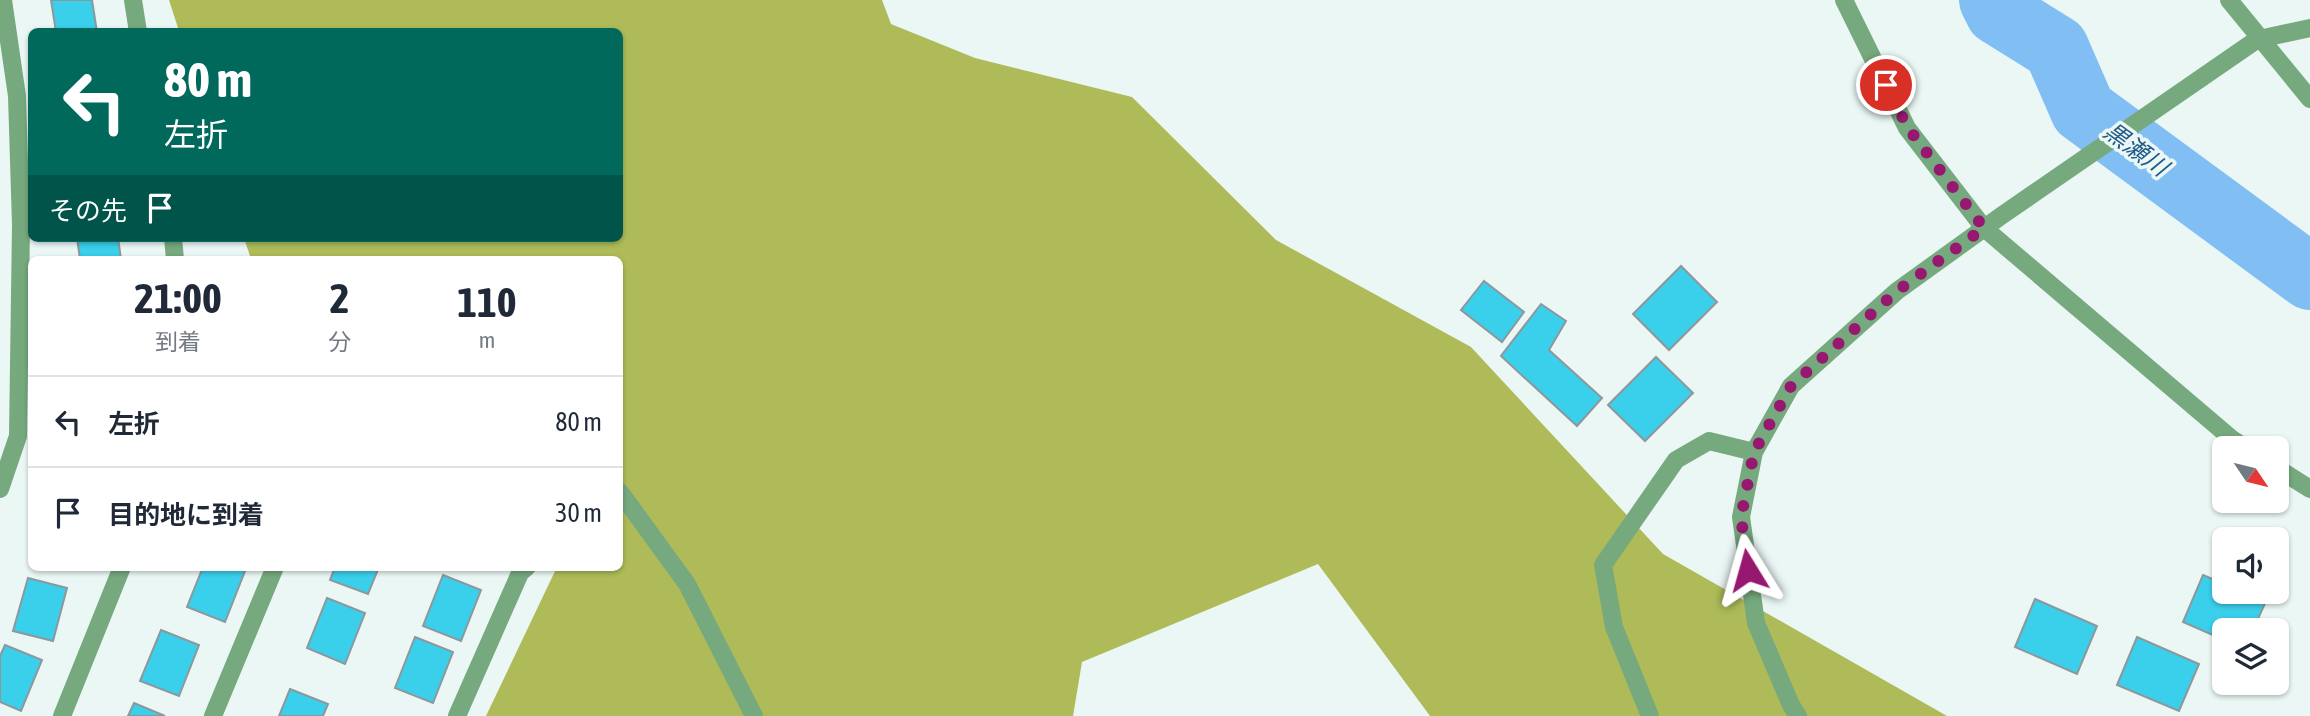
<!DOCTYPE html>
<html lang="ja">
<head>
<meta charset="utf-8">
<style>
  :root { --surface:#fff; --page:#f2f2f3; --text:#1f2937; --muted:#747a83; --line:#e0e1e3 }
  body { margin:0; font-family:"Asap Condensed","Noto Sans JP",sans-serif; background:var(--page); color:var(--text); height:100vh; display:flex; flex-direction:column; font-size:26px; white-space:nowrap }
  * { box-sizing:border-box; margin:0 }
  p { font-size:23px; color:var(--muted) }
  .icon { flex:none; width:38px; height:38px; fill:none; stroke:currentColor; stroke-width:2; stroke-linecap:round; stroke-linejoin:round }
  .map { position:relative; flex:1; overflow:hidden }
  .sheet { position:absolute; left:28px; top:256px; width:595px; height:315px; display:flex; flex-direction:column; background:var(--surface); border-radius:10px; box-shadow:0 2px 5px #0004 }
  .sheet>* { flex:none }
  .top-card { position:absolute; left:28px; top:28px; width:595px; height:214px; border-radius:10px; box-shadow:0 2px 5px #0004; background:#00695c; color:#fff; overflow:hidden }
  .needle { width:46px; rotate:125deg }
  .controls { position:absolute; left:2212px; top:436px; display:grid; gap:14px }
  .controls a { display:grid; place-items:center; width:77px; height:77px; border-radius:10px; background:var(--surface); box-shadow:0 2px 5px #0004; font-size:35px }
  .pin { position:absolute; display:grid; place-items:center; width:60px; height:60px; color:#fff; margin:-30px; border:4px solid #fff; border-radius:50%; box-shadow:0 2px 7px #0007 }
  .me { position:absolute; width:77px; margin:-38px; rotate:352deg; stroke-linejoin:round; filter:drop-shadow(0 0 5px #0008) }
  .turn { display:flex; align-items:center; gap:24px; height:147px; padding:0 21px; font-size:32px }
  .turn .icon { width:91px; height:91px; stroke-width:2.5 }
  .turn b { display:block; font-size:49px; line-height:60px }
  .then { display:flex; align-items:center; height:66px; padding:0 21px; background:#0003; gap:14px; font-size:26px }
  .eta { display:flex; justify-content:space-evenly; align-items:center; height:119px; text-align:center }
  .eta b { font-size:42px; font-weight:700; line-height:49px }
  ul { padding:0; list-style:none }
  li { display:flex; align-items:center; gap:21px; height:91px; padding:0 21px; border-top:2px solid var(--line) }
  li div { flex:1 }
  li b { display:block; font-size:26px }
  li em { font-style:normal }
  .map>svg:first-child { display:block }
  .forest { fill:#aebb58 }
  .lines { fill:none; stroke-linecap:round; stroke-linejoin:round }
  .river { stroke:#81bef4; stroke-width:66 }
  .building { fill:#3acfeb; stroke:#8c989b; stroke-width:2 }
  .minor { stroke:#76a97e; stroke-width:18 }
  .route { stroke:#971870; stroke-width:12; stroke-dasharray:0 21.6 }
  .labels { text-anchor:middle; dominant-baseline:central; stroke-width:7; stroke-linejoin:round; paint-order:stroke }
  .water-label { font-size:24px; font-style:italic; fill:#235b88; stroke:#eaf7f5 }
</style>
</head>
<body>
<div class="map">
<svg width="2310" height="716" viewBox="0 0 2310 716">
  <rect width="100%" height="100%" fill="#eaf7f5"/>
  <path class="forest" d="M 169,0 L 882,0 L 891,24 L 975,58 L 1132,97 L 1276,240 L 1471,347 L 1663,554 L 1947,716 L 1430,716 L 1318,564 L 1082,662 L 1073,716 L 486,716 L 557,567 L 620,567 L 620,259 L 251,259 L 244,238 L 620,238 L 620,32 L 179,31 Z"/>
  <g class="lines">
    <path class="river" d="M 1992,0 L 1998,12 L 2056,48 L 2083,110 L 2310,277"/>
  </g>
  <path class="building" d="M 51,0 L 92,0 L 97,32 L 56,32 Z
    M 77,238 L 118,238 L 121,259 L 80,259 Z
    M 1681,266 L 1717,302 L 1669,350 L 1633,314 Z
    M 1484,281 L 1524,312 L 1502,342 L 1461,310 Z
    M 1541,304 L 1566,321 L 1549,350 L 1602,398 L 1577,426 L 1501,356 Z
    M 1656,357 L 1693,393 L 1645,441 L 1608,405 Z
    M 203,567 L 235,567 L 245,571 L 225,622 L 187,607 Z
    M 335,567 L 379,567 L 368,594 L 330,580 Z
    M 443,575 L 481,590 L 461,641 L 423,626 Z
    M 2203,575 L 2224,584 L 2224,592 L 2243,592 L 2266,601 L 2253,630 L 2224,630 L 2224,640 L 2183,622 Z
    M 28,578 L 67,588 L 53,641 L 13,631 Z
    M 327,598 L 365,613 L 345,664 L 307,648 Z
    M 2035,599 L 2097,626 L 2077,674 L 2015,647 Z
    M 161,630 L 199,645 L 179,696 L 140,681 Z
    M 415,637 L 453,652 L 433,703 L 395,688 Z
    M 2137,637 L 2199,664 L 2179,711 L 2117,685 Z
    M 5,645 L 42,660 L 21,711 L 0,702 L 0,656 Z
    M 290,689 L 328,704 L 323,716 L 279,716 Z
    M 134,703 L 165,716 L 128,716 Z"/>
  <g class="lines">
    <path class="minor" d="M 133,0 L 138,32
      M 1844,0 L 1907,128 L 1984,228 L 2232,439 L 2246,448
      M 2229,0 L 2310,99
      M 173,238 L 175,259
      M 2277,468 L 2310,489
      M 0,489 L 18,436 L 21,225 L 17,96 L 3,0
      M 620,492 L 687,584 L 754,716
      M 62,716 L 122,567
      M 213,716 L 275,567
      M 457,716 L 520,573 L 527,567
      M 1650,716 L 1614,627 L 1603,565 L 1676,460 L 1709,441 L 1754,452
      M 1798,716 L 1791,705 L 1756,623 L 1741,517 L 1754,452 L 1791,386 L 1897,291 L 2001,216 L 2252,43 L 2259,39 L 2310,28"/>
  </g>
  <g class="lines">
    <path class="route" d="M 1748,570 L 1741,517 L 1754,452 L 1791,386 L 1897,291 L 1984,228 L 1908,128 L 1886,85"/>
  </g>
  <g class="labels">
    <g class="water-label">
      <text transform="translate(2136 149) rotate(36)">黒瀬川</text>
    </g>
  </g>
</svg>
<div class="controls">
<a><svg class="needle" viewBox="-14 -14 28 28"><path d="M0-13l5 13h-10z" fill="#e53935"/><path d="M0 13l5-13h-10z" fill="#747a83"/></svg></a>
<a><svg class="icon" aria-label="sound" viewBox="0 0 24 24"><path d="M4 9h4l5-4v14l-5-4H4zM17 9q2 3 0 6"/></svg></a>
<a><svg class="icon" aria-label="layers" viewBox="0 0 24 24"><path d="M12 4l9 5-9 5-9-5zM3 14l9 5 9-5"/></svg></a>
</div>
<div class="pin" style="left:1886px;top:85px;background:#d93025"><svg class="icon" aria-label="arrive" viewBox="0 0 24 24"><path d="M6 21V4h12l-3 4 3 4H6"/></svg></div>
<svg class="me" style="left:1748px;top:570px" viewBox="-20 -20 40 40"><path d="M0-17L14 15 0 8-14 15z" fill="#971870" stroke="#fff" stroke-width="4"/></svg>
<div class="top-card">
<div class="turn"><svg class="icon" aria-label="left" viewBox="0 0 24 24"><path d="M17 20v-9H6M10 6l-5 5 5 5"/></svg><div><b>80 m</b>左折</div></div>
<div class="then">その先<svg class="icon" aria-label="arrive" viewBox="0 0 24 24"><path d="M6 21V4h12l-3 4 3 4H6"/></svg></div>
</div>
<section class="sheet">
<div class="eta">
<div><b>21:00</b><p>到着</p></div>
<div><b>2</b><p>分</p></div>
<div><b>110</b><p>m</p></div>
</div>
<ul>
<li><svg class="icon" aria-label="left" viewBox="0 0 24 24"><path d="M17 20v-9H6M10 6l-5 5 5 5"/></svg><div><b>左折</b></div><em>80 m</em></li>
<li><svg class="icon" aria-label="arrive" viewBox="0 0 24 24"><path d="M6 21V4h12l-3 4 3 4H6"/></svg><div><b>目的地に到着</b></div><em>30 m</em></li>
</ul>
</section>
</div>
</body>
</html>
